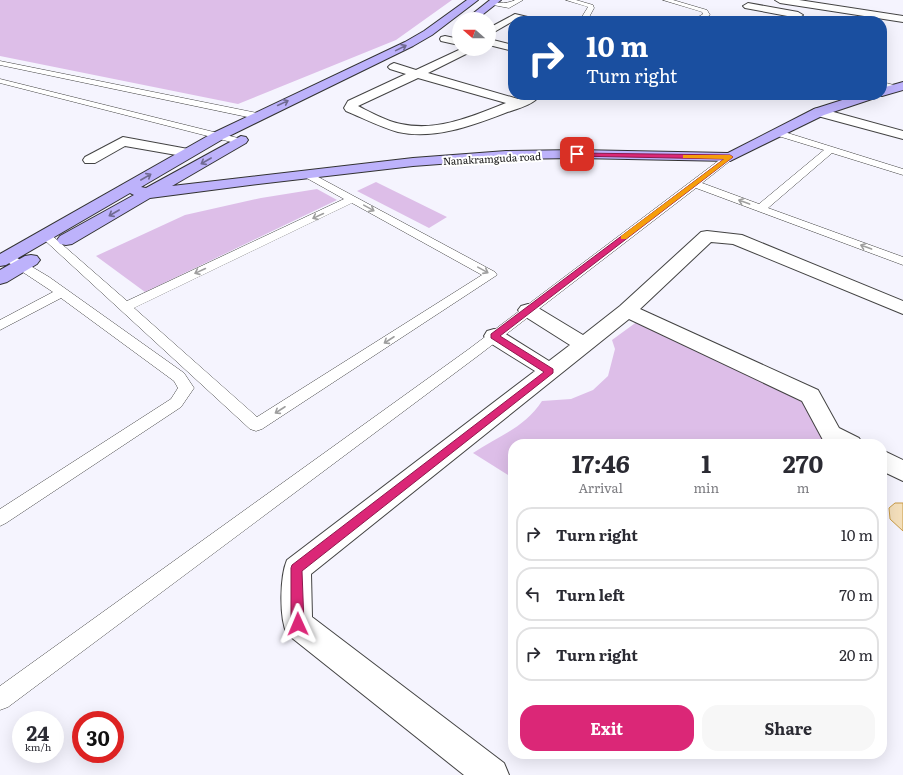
<!DOCTYPE html>
<html lang="en">
<head>
<meta charset="utf-8">
<style>
  :root { --surface:#fff; --page:#f7f7f7; --text:#2b2b33; --muted:#7c7c81; --line:#e1e1e2; --accent:#db2777 }
  body { margin:0; font-family:Literata,serif; background:var(--page); color:var(--text); height:100vh; display:flex; flex-direction:column; font-size:15px; white-space:nowrap }
  * { box-sizing:border-box; margin:0 }
  p { font-size:13px; color:var(--muted) }
  .icon { flex:none; width:22px; height:22px; fill:none; stroke:currentColor; stroke-width:2; stroke-linecap:round; stroke-linejoin:round }
  .map { position:relative; flex:1; overflow:hidden }
  .sheet { position:absolute; left:508px; top:439px; width:379px; height:320px; display:flex; flex-direction:column; background:var(--surface); border-radius:16px; box-shadow:0 4px 16px #0002 }
  .sheet>* { flex:none }
  .top-card { position:absolute; left:508px; top:16px; width:379px; height:84px; border-radius:16px; box-shadow:0 4px 16px #0002; background:#1a4fa0; color:#fff; overflow:hidden }
  .needle { width:26px; rotate:290deg }
  .buttons { position:absolute; left:452px; top:12px; display:grid; gap:8px }
  .buttons a { display:grid; place-items:center; width:44px; height:44px; border-radius:50%; background:var(--surface); box-shadow:0 4px 16px #0002; font-size:20px }
  .speed { position:absolute; left:12px; top:711px; display:flex; gap:8px; font-size:20px; font-weight:700; text-align:center }
  .speed>* { display:grid; place-content:center; width:52px; height:52px; border-radius:50%; background:var(--surface); box-shadow:0 4px 16px #0002; line-height:1 }
  .speed small { font-size:10px; font-weight:400 }
  .speed .limit { border:6px solid #d22; background:#fff; color:#111 }
  .pin { position:absolute; display:grid; place-items:center; width:34px; height:34px; color:#fff; margin:-17px; border-radius:8px; box-shadow:0 2px 6px #0006 }
  .me { position:absolute; width:44px; margin:-22px; rotate:359deg; stroke-linejoin:round; filter:drop-shadow(0 0 3px #0008) }
  .turn { display:flex; align-items:center; gap:14px; height:84px; padding:0 12px; font-size:18px }
  .turn .icon { width:52px; height:52px; stroke-width:2.5 }
  .turn b { display:block; font-size:28px; line-height:34px }
  .eta { display:flex; justify-content:space-evenly; align-items:center; height:68px; text-align:center }
  .eta b { font-size:24px; font-weight:700; line-height:28px }
  .button { display:flex; gap:8px; margin-top:auto; padding:8px 12px }
  .button a { flex:1; height:46px; border-radius:16px; background:var(--accent); color:#fff; font-size:16px; font-weight:700; line-height:46px; text-align:center }
  .button a+a { background:var(--page); color:var(--text) }
  ul { padding:0; list-style:none }
  li { display:flex; align-items:center; gap:12px; height:54px; margin:0 8px 6px; padding:0 4px; border:2px solid var(--line); border-radius:16px }
  li div { flex:1 }
  li b { display:block; font-size:15px }
  li em { font-style:normal }
  .map>svg:first-child { display:block }
  .green { fill:#ddbee8 }
  .water { fill:#f4dfbb; stroke:#c89a45 }
  .lines { fill:none; stroke-linecap:round; stroke-linejoin:round }
  .lane-casing { stroke:#434343; stroke-width:1 }
  .street-casing { stroke:#434343; stroke-width:2 }
  .secondary-casing { stroke:#323232; stroke-width:2 }
  .lane { fill:#fff; fill-rule:evenodd }
  .street { fill:#fff; fill-rule:evenodd }
  .secondary { fill:#bdb2fb; fill-rule:evenodd }
  .oneway { stroke:#6f6991 }
  .oneway2 { stroke:#9f9f9f }
  .route { fill:#db2777; stroke:#8e194d }
  .slow { fill:#f59e0b }
  .labels { text-anchor:middle; dominant-baseline:central; stroke-width:4; stroke-linejoin:round; paint-order:stroke }
  .far-street-label { font-size:10px; fill:#101010; stroke:#fff }
</style>
</head>
<body>
<div class="map">
<svg width="903" height="775" viewBox="0 0 903 775">
  <rect width="100%" height="100%" fill="#f5f4fe"/>
  <path class="green" d="M 0,0 L 452,0 L 396,40 L 238,104 L 0,56 Z
    M 376,182 L 447,217 L 429,228 L 357,191 Z
    M 317,189 L 337,200 L 145,292 L 96,256 L 185,215 L 261,198 Z
    M 638,321 L 803,399 L 834,444 L 513,444 L 513,478 L 473,453 C 499,436 524,428 542,401 L 571,399 L 593,390 L 608,376 L 615,349 L 612,340 Z"/>
  <path class="water" d="M 895,503 L 903,503 L 903,531 L 890,519 L 889,508 Z"/>
  <g class="lines">
    <g class="lane-casing">
      <path id="lane" d="M 515,0 L 523,0 L 509,8 L 488,4 C 495,0 504,6 515,0 Z
        M 566,0 L 576,0 L 593,5 L 594,8 L 587,21 L 580,20 L 588,7 Z
        M 663,0 L 673,0 L 707,10 L 710,15 L 700,21 L 692,21 L 703,14 L 702,12 Z
        M 0,61 L 257,113 L 262,116 L 257,119 L 0,65 Z
        M 0,79 L 242,139 L 244,141 L 239,144 L 0,83 Z
        M 882,82 L 898,86 L 899,88 L 895,91 L 882,88 Z
        M 778,130 L 903,169 L 903,175 L 832,153 L 768,208 L 903,257 L 903,265 L 696,188 L 479,355 L 8,707 L 0,710 L 0,686 L 469,349 L 726,155 L 734,155 L 735,157 L 702,183 L 759,204 L 824,150 L 775,135 L 773,133 Z
        M 307,171 L 495,272 L 497,275 L 262,429 L 256,431 L 250,429 L 39,235 L 45,232 L 49,233 L 127,301 L 344,199 L 303,176 L 302,174 L 303,172 ZM 352,203 L 482,275 L 257,417 L 134,308 Z
        M 7,252 L 49,277 L 184,373 L 194,388 L 181,407 L 6,523 L 0,526 L 0,509 L 171,399 L 178,388 L 174,381 L 61,298 L 0,330 L 0,320 L 53,292 L 3,259 L 1,256 Z"/>
    </g>
    <g class="street-casing">
      <path id="street" d="M 775,0 L 799,0 L 903,16 L 903,22 L 780,3 Z
        M 748,3 L 798,12 L 803,15 L 798,18 L 745,8 L 743,6 Z
        M 515,14 L 536,19 L 537,21 L 513,21 L 489,35 L 489,28 Z
        M 445,36 L 459,39 L 459,45 L 441,41 L 440,39 L 441,37 Z
        M 489,39 L 513,45 L 513,51 L 489,45 Z
        M 461,49 L 476,49 L 428,73 L 518,99 L 524,95 L 540,95 C 534,105 516,109 505,113 C 471,126 434,140 398,132 C 380,127 363,118 346,111 L 344,108 L 348,101 L 406,74 L 390,69 L 388,67 L 390,65 L 394,63 L 416,70 ZM 418,78 L 506,103 C 473,116 438,132 401,124 C 386,121 372,113 358,106 Z
        M 819,108 L 903,131 L 903,139 L 814,115 L 812,112 L 814,109 Z
        M 123,137 L 188,149 L 193,150 L 195,153 L 193,156 L 188,157 L 125,146 L 95,163 L 85,163 L 83,160 L 85,157 Z
        M 707,231 L 742,235 L 903,301 L 903,314 L 733,244 L 711,242 L 640,309 L 818,390 L 839,428 L 859,438 L 863,444 L 830,444 L 823,440 L 802,401 L 629,319 L 311,574 L 312,617 L 504,763 L 509,775 L 464,775 L 287,634 C 279,618 280,576 287,560 L 535,371 L 487,341 L 484,336 L 487,331 L 494,329 L 501,331 L 549,361 L 570,345 L 521,314 L 518,310 L 521,306 L 528,304 L 535,306 L 583,335 L 620,306 L 701,232 Z
        M 882,450 L 903,460 L 903,481 L 882,471 Z"/>
    </g>
    <g class="secondary-casing">
      <path id="secondary" d="M 467,0 L 478,0 L 432,35 L 413,46 L 223,139 L 141,187 L 146,188 L 241,136 L 246,137 L 248,140 L 246,143 L 172,186 L 413,158 L 506,151 L 577,150 L 728,153 L 814,109 L 858,95 L 877,95 L 875,98 L 824,115 L 730,161 L 577,158 L 506,159 L 413,166 L 250,185 L 150,198 L 72,244 L 66,245 L 60,244 L 57,240 L 60,236 L 134,195 L 130,193 L 6,265 L 0,266 L 0,254 L 213,133 L 405,42 L 424,31 Z
        M 490,0 L 501,0 L 477,19 L 466,19 Z
        M 903,82 L 903,90 L 882,96 L 879,95 L 882,95 L 882,88 Z
        M 31,255 L 37,256 L 40,260 L 37,264 L 7,282 L 0,284 L 0,270 L 25,256 Z"/>
    </g>
    <use href="#lane" class="lane"/>
    <use href="#street" class="street"/>
    <use href="#secondary" class="secondary"/>
  </g>
  <defs><path id="oneway-shaft" d="M-6 0H5M1.5-3L5.5 0L1.5 3" fill="none" stroke-width="1.6" stroke-linecap="round" stroke-linejoin="round"/></defs>
  <g class="oneway">
    <use href="#oneway-shaft" transform="translate(401 48) rotate(-26)"/>
    <use href="#oneway-shaft" transform="translate(283 103) rotate(-25)"/>
    <use href="#oneway-shaft" transform="translate(206 161) rotate(150)"/>
    <use href="#oneway-shaft" transform="translate(146 177) rotate(-30)"/>
    <use href="#oneway-shaft" transform="translate(114 213) rotate(150)"/>
  </g>
  <g class="oneway2">
    <use href="#oneway-shaft" transform="translate(744 202) rotate(-160)"/>
    <use href="#oneway-shaft" transform="translate(369 208) rotate(29)"/>
    <use href="#oneway-shaft" transform="translate(318 216) rotate(155)"/>
    <use href="#oneway-shaft" transform="translate(866 247) rotate(-160)"/>
    <use href="#oneway-shaft" transform="translate(483 270) rotate(29)"/>
    <use href="#oneway-shaft" transform="translate(200 271) rotate(155)"/>
    <use href="#oneway-shaft" transform="translate(389 340) rotate(147)"/>
    <use href="#oneway-shaft" transform="translate(280 410) rotate(147)"/>
  </g>
  <path class="route" d="M 577,153 L 730,155 L 733,157 L 500,336 L 553,369 L 553,373 L 302,571 L 304,624 L 302,628 L 298,630 L 293,628 L 291,624 L 291,568 L 292,565 L 544,372 L 491,338 L 491,334 L 724,159 L 574,156 L 574,154 Z"/>
  <path class="slow" d="M 683,155 L 730,155 L 733,157 L 626,239 L 621,239 L 621,236 L 724,159 L 685,158 L 683,158 Z"/>
  <g class="labels">
    <g class="far-street-label">
      <text transform="translate(492 158) rotate(-3)">Nanakramguda road</text>
    </g>
  </g>
</svg>
<div class="buttons">
<a><svg class="needle" viewBox="-14 -14 28 28"><path d="M0-13l5 13h-10z" fill="#e53935"/><path d="M0 13l5-13h-10z" fill="#7c7c81"/></svg></a>
</div>
<div class="speed"><div>24<small>km/h</small></div><div class="limit">30</div></div>
<div class="pin" style="left:577px;top:154px;background:#d93025"><svg class="icon" aria-label="arrive" viewBox="0 0 24 24"><path d="M6 21V4h12l-3 4 3 4H6"/></svg></div>
<svg class="me" style="left:298px;top:624px" viewBox="-20 -20 40 40"><path d="M0-17L14 15 0 8-14 15z" fill="#db2777" stroke="#fff" stroke-width="4"/></svg>
<div class="top-card">
<div class="turn"><svg class="icon" aria-label="right" viewBox="0 0 24 24"><path d="M7 20v-9h11M14 6l5 5-5 5"/></svg><div><b>10 m</b>Turn right</div></div>
</div>
<section class="sheet">
<div class="eta">
<div><b>17:46</b><p>Arrival</p></div>
<div><b>1</b><p>min</p></div>
<div><b>270</b><p>m</p></div>
</div>
<ul>
<li><svg class="icon" aria-label="right" viewBox="0 0 24 24"><path d="M7 20v-9h11M14 6l5 5-5 5"/></svg><div><b>Turn right</b></div><em>10 m</em></li>
<li><svg class="icon" aria-label="left" viewBox="0 0 24 24"><path d="M17 20v-9H6M10 6l-5 5 5 5"/></svg><div><b>Turn left</b></div><em>70 m</em></li>
<li><svg class="icon" aria-label="right" viewBox="0 0 24 24"><path d="M7 20v-9h11M14 6l5 5-5 5"/></svg><div><b>Turn right</b></div><em>20 m</em></li>
</ul>
<div class="button"><a>Exit</a><a>Share</a></div>
</section>
</div>
</body>
</html>
